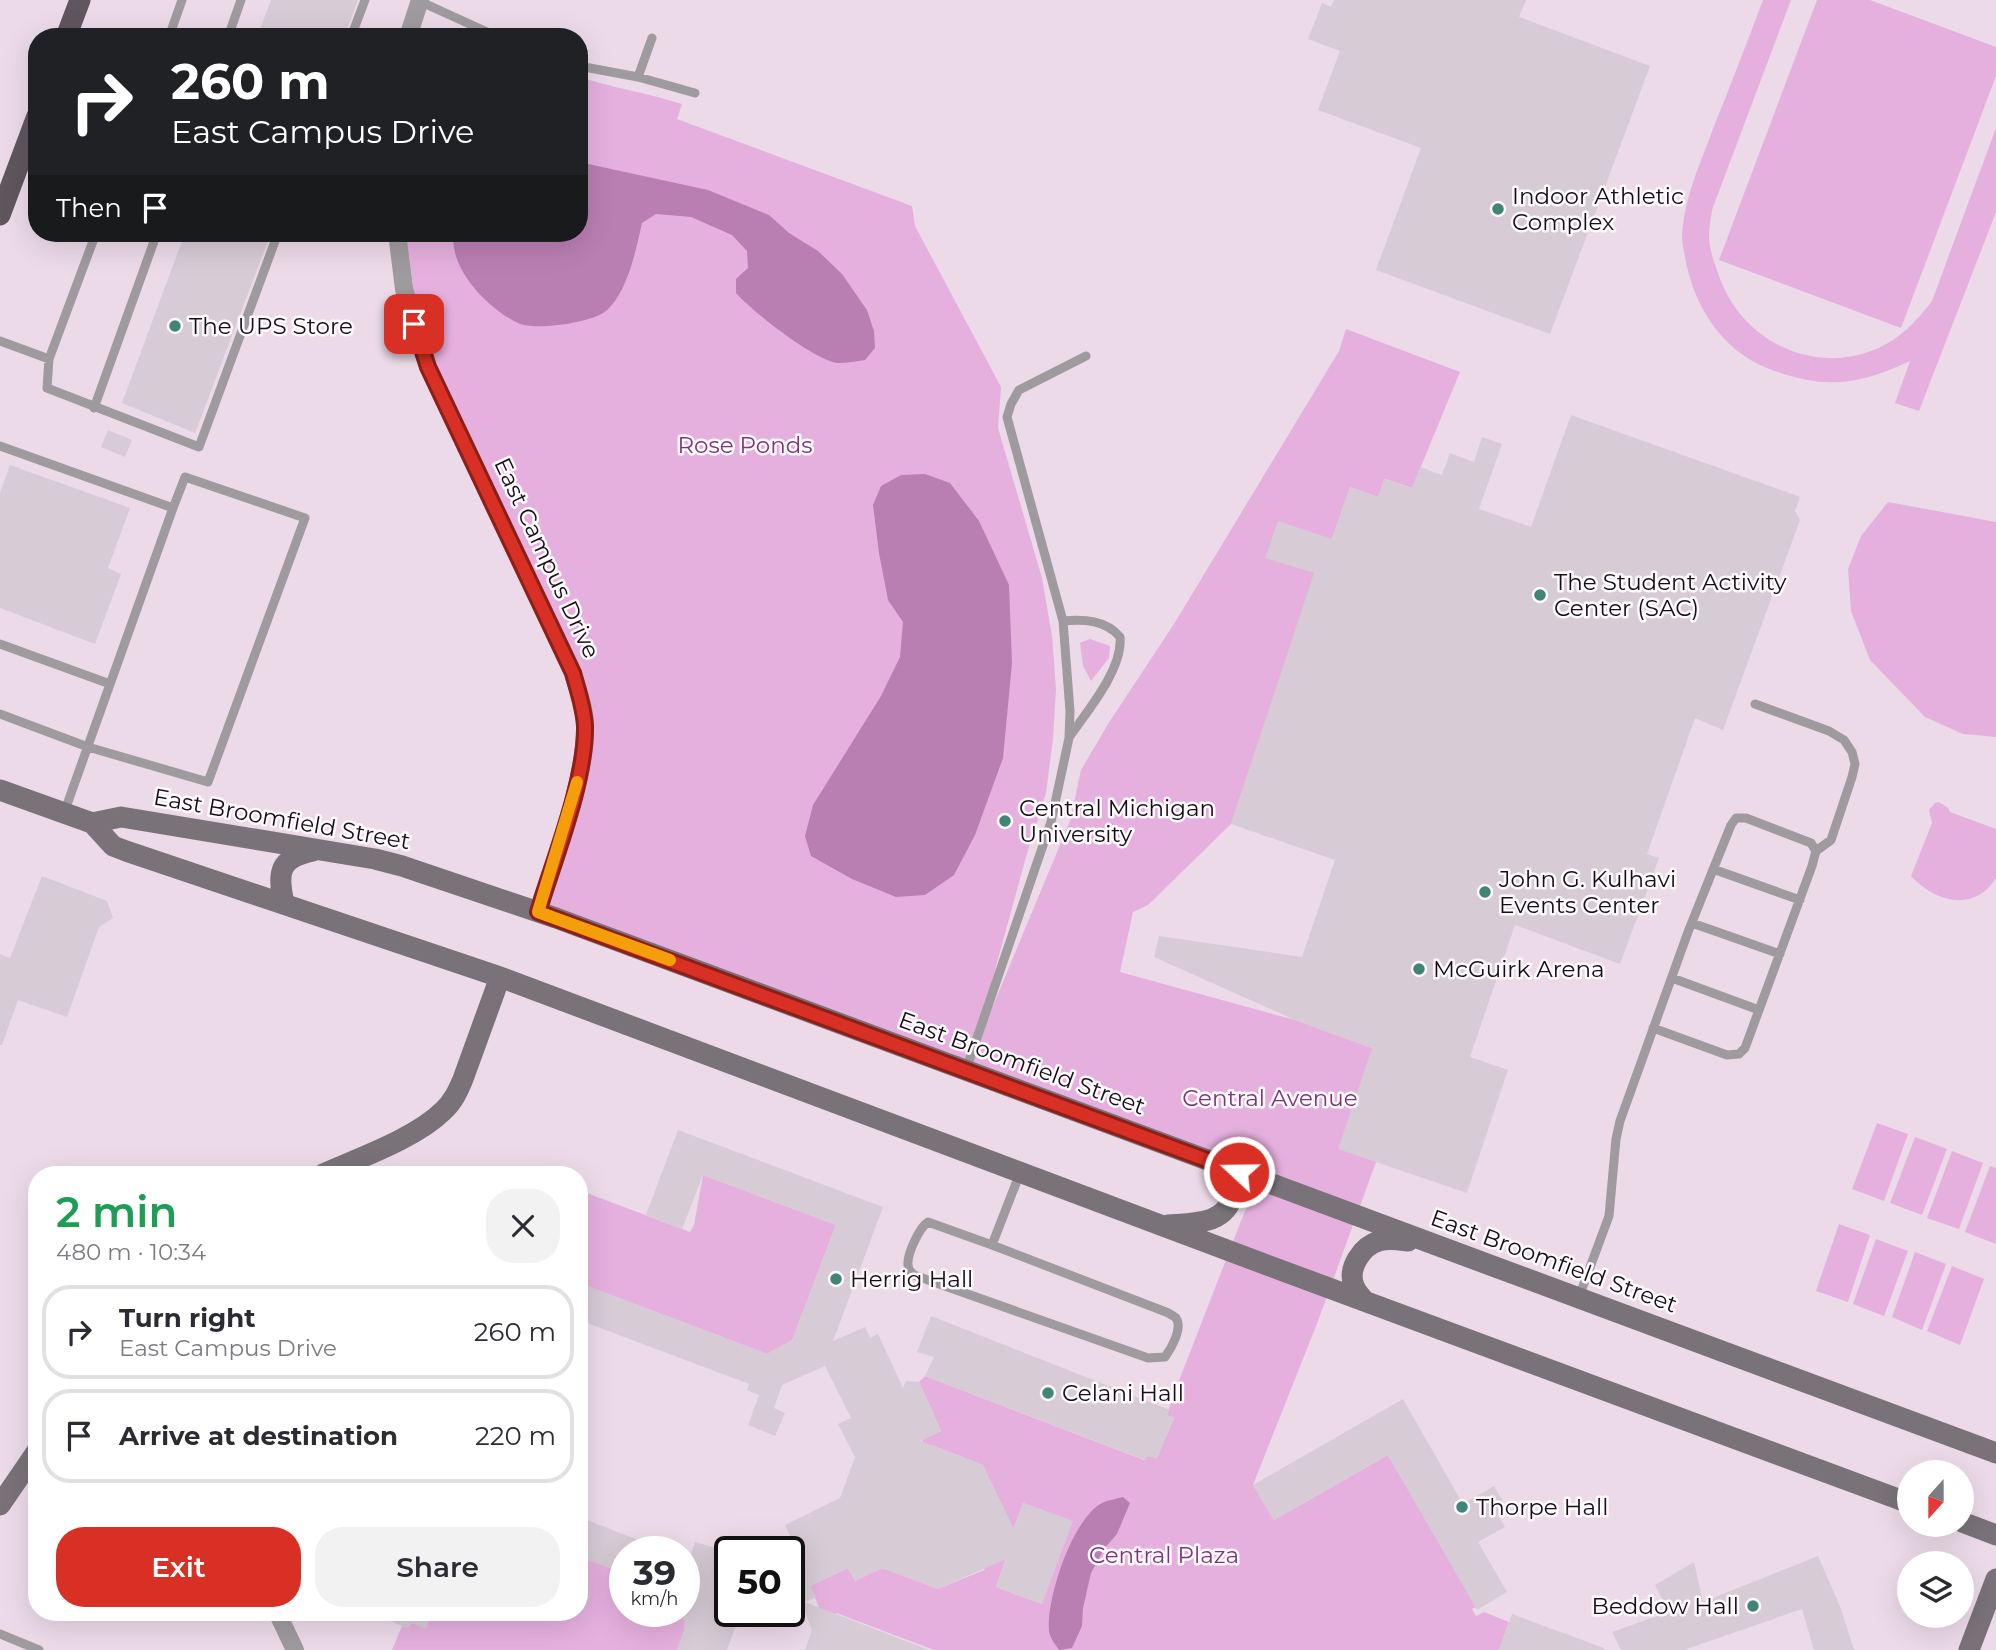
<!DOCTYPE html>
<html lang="en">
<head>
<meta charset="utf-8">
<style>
  :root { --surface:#fff; --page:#f2f2f3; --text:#2b2b33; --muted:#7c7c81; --line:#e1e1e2; --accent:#d93025 }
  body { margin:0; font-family:Montserrat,sans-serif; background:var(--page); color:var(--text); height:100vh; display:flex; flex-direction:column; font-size:26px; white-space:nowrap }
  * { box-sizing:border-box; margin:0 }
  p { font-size:23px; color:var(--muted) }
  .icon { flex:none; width:38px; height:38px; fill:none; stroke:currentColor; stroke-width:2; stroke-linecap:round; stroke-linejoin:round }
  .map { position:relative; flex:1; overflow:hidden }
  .side { position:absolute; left:28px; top:1166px; width:560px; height:455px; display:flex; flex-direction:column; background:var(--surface); border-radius:28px; box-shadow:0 7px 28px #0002 }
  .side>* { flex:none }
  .top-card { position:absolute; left:28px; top:28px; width:560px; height:214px; border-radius:28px; box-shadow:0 7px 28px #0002; background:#202124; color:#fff; overflow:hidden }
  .needle { width:46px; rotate:201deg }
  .controls { position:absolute; left:1897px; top:1460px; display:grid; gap:14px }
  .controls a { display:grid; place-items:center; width:77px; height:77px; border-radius:50%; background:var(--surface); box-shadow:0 7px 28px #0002; font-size:35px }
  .speed { position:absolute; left:609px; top:1536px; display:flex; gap:14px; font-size:35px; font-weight:700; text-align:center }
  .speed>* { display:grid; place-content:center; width:91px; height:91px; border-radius:50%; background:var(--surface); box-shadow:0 7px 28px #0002; line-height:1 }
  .speed small { font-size:18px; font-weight:400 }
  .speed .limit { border:4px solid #111; border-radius:10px; background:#fff; color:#111 }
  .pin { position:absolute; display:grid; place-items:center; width:60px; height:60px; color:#fff; margin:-30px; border-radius:14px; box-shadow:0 4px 10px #0006 }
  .me { position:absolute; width:77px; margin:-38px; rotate:291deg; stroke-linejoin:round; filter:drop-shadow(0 0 5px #0008) }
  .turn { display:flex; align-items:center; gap:24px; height:147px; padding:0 28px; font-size:32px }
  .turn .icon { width:91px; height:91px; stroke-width:2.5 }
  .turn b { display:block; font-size:49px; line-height:60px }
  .then { display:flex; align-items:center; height:66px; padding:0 28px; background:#0003; gap:14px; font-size:26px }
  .round { display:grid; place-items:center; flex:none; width:74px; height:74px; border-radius:28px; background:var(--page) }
  .summary { display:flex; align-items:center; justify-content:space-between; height:119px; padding:0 28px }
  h1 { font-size:42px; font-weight:600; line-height:52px; color:#1e9e55 }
  .button { display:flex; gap:14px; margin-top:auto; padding:14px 28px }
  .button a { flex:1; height:80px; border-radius:28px; background:var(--accent); color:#fff; font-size:28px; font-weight:600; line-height:80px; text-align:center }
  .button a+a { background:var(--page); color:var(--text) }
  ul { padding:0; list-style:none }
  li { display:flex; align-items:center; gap:21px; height:94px; margin:0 14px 10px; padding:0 14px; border:4px solid var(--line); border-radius:28px }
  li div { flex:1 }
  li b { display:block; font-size:26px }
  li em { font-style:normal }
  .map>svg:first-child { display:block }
  .built { fill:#ecdae9; fill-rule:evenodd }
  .green { fill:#e5b0de }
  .water { fill:#b97eb2 }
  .building { fill:#d7cbd5 }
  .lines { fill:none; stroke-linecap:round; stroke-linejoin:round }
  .lane { stroke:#9f9a9e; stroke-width:9 }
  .street { stroke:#9f9a9e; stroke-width:18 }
  .secondary { stroke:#7a7279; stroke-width:21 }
  .primary { stroke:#5f565e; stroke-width:21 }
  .route-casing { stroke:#8d1f18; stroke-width:18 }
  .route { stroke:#d93025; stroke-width:12 }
  .slow { stroke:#f59e0b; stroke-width:12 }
  .poi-dot { fill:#418579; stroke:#fef9fd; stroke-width:2.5 }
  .labels { text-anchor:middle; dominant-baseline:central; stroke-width:5; stroke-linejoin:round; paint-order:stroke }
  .poi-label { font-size:23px; fill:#130f12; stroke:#fef9fd; text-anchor:start }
  .park-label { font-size:23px; fill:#7d3577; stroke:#fef9fd }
  .street-label { font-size:23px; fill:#130f12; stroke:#fef9fd }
</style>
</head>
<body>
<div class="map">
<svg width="1996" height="1650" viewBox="0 0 1996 1650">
  <rect width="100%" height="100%" fill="#f5e9f3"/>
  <path class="built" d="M 0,0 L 1996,0 L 1996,1650 L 0,1650 ZM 37,37 L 579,37 L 579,233 L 37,233 ZM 37,1174 L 579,1174 L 579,1612 L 37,1612 ZM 1909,1472 L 1962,1472 L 1962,1524 L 1909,1524 ZM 625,1552 L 684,1552 L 684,1612 L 625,1612 ZM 730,1552 L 789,1552 L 789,1612 L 730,1612 ZM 1909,1563 L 1962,1563 L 1962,1615 L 1909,1615 Z"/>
  <path class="green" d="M 1763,0 L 1791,0 L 1712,210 C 1711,218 1709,228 1709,236 C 1709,248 1714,262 1718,273 C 1738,336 1806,375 1871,351 C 1897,342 1916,322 1932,301 L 1996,128 L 1996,212 L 1919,411 L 1895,403 L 1910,361 C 1856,386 1823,390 1767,368 C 1721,350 1693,304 1685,257 C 1684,251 1682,243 1682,236 C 1684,198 1700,164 1713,129 C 1730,86 1747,43 1763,0 Z
    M 1817,0 L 1870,0 L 1996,47 L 1996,76 L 1901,328 L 1719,260 Z
    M 579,77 C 613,88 648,93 682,104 L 677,119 L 912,206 L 915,226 L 1001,387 L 998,428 L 1042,578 L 1052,636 L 1056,689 L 1053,739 L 1046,793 L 1026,857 L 970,1061 L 1070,821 L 1081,770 L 1108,724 L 1174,624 L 1339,351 L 1346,329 L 1460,372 L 1412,488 L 1385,479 L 1378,497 L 1350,487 L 1332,539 L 1300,618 L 1231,824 L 1148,905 L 1133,912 L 1120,972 L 1295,1020 L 1372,1048 L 1376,1162 L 1318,1321 L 1253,1485 L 1274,1520 L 1388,1455 L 1476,1607 L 1472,1609 L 1476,1616 L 1484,1612 L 1509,1622 L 1499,1650 L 934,1650 L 836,1613 L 829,1631 L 810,1586 L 848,1568 L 855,1581 L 882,1568 L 938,1589 L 984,1570 L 993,1550 L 1007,1555 L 996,1587 L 1042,1604 L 1069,1520 L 1023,1503 L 1011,1536 L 983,1465 L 931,1445 L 925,1447 L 922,1440 L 941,1431 L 919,1382 L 925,1376 L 1144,1460 L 1147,1456 L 1157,1458 L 1174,1418 L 1167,1415 L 1173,1396 L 1257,1180 L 538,912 L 582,758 L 573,673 L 414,324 L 397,233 L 579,233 Z
    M 1888,502 L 1996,522 L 1996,737 L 1963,734 L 1925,717 L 1870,660 L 1851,611 L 1848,569 L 1861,536 Z
    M 1090,639 L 1110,646 L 1109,658 L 1091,681 L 1083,666 L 1080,643 Z
    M 1939,802 L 1948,808 L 1950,812 L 1996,829 L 1996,878 C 1974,913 1935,902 1911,876 L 1932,823 L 1929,810 L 1935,803 Z
    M 1877,1123 L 1908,1134 L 1884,1201 L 1852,1189 Z
    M 1915,1137 L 1947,1149 L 1922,1215 L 1890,1203 Z
    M 1952,1151 L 1983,1163 L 1959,1229 L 1927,1218 Z
    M 1990,1166 L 1996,1168 L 1996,1244 L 1965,1232 Z
    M 703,1175 L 836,1225 L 792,1340 L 767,1354 L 579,1283 L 579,1190 L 690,1232 L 694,1225 Z
    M 1839,1224 L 1870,1235 L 1848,1302 L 1816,1291 Z
    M 1876,1239 L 1908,1251 L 1884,1316 L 1853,1304 Z
    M 1915,1252 L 1946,1264 L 1922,1330 L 1892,1317 Z
    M 1952,1266 L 1984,1279 L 1960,1345 L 1927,1331 Z
    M 579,1556 L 625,1574 L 625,1612 L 684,1612 L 696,1598 L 677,1650 L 392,1650 L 402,1626 L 407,1628 L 412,1623 L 426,1628 L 432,1612 L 579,1612 Z"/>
  <path class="water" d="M 579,162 L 708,190 L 769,215 L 789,233 L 818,251 L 842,274 L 867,310 L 874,331 L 875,348 L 865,360 C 857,361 847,363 838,363 C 815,361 753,312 736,293 L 736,279 L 748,268 L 747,251 L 732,235 L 691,217 L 656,214 L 642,223 C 636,249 628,292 606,311 C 592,323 534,331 518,323 C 488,309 448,268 454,233 L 579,233 Z
    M 925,474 L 950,483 L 979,521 L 1009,585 L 1012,663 L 1003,758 L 975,835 L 954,875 L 925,895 L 896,897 L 852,879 L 811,856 L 805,836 L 813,805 L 881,696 L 900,657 L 903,622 L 888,600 L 879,553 L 873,505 L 881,486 L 901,475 Z
    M 1123,1497 L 1130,1503 L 1117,1534 L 1104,1549 L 1091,1573 L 1083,1608 L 1082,1626 L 1072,1648 L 1059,1650 C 1055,1644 1050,1638 1049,1631 C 1046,1599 1072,1519 1102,1503 C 1108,1500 1116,1499 1123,1497 Z"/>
  <path class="building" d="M 271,0 L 358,0 L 344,37 L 257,37 Z
    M 1334,0 L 1526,0 L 1519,17 L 1650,66 L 1550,334 L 1376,270 L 1421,148 L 1318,110 L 1340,51 L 1308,39 L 1322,3 L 1331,7 Z
    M 185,233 L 271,233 L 195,433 L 122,403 Z
    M 1571,415 L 1800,497 L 1795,511 L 1800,520 L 1723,730 L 1695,718 L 1647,854 L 1659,858 L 1620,964 L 1515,925 L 1470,1057 L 1508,1070 L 1467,1193 L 1338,1149 L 1372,1048 L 1295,1020 L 1154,957 L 1159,936 L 1302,957 L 1335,860 L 1231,824 L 1314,573 L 1265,558 L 1278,521 L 1332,539 L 1350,487 L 1378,497 L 1384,479 L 1412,488 L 1420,467 L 1442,475 L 1450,453 L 1474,462 L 1482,437 L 1502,444 L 1479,509 L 1531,527 Z
    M 108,430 L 132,440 L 125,457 L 101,447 Z
    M 10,465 L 130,508 L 108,568 L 121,574 L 95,644 L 0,608 L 0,493 Z
    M 42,876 L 107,901 L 113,918 L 99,927 L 67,1017 L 18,1000 L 2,1045 L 0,1045 L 0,954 L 10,958 Z
    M 678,1130 L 883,1207 L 833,1341 L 865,1327 L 870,1338 L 878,1334 L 903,1388 L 906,1381 L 919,1382 L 941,1431 L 920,1441 L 983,1465 L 1014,1529 L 1023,1503 L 1073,1521 L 1042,1604 L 996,1587 L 1006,1559 L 938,1589 L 882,1568 L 855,1581 L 848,1568 L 810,1586 L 816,1597 L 805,1602 L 929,1650 L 805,1650 L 812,1630 L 802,1604 L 789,1609 L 789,1542 L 792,1540 L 785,1525 L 840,1498 L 855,1457 L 838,1424 L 851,1418 L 825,1366 L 782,1385 L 774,1408 L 785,1413 L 775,1436 L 748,1425 L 759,1395 L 747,1390 L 749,1384 L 579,1320 L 579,1283 L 767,1354 L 792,1340 L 836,1225 L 703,1175 L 682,1229 L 646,1215 Z
    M 931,1316 L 1170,1410 L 1167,1415 L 1174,1418 L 1157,1459 L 1147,1456 L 1145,1460 L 925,1376 L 934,1357 L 917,1352 Z
    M 1403,1399 L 1463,1504 L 1494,1486 L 1507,1509 L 1498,1515 L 1505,1527 L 1478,1542 L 1507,1592 L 1477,1610 L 1388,1455 L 1274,1520 L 1253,1485 Z
    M 579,1517 L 667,1551 L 667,1552 L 625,1552 L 625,1574 L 579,1556 Z
    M 695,1542 L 730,1552 L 730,1612 L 773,1612 L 735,1628 L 727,1650 L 677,1650 L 684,1631 L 684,1552 L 691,1555 Z
    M 1818,1556 L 1841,1609 L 1854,1650 L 1814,1650 L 1802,1609 L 1684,1650 L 1621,1650 L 1612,1632 L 1669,1612 L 1655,1585 L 1694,1562 L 1703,1602 Z
    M 368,1612 L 432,1612 L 426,1629 L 412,1623 L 407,1628 Z
    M 1512,1614 L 1604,1648 L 1604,1650 L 1499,1650 Z"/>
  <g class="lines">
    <path class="lane" d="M 419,1 L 498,37
      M 169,37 L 182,0
      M 228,37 L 241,0
      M 351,37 L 365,0
      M 579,66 L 638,77 L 695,93
      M 638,77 L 652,38
      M 96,233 L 49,359 L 47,388 L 199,447 L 278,233
      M 0,341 L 49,359
      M 94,408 L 157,233
      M 0,446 L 173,508 L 64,813
      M 1063,621 C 1084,619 1106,620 1120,637 C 1123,669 1088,710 1070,736
      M 0,644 L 110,684
      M 1755,704 L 1829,731 L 1844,740 L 1852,752 L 1855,764 L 1852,777 L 1831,840 L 1816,851
      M 0,714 L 88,747 L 208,782 L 305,518 L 185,477 L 173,508
      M 1713,869 L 1800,900
      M 1692,923 L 1780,954
      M 1672,978 L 1759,1010
      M 966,1070 L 1051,822 L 1069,738 L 1070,711 L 1063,621 L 1007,417 L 1011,404 L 1019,390 L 1086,356
      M 992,1245 L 1166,1312 C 1167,1312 1175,1317 1176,1318 C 1183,1328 1171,1349 1165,1357 L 1148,1358 L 914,1275 C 911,1272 908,1270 908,1265 C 907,1254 919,1228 928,1222 L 992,1245 L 1020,1173
      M 1579,1297 L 1609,1216 L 1616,1139 L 1620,1121 L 1688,932 L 1731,825 L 1736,818 L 1746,818 L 1811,843 L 1816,851 L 1812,866 L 1745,1048 L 1739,1054 L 1727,1055 L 1653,1028
      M 0,1634 L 39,1650"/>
    <path class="street" d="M 408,37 L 420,0
      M 397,233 L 404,289 L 428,367 L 573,673 C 578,691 585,708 585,726 C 586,780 554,859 538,912
      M 277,1612 L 295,1650"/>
    <path class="secondary" d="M 0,790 L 92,823 L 113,846 L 126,851 L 500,977 L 1283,1271 L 1909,1503
      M 92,823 L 121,817 L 375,859 L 402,866 L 556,918 L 1996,1453
      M 284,903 C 277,872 279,858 313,851
      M 323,1174 C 359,1158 416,1138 443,1111 C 453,1102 458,1091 463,1079 L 500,977
      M 1168,1225 C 1194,1223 1226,1225 1233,1194 C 1236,1180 1230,1174 1220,1165
      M 1364,1300 C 1360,1296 1356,1291 1354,1286 C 1347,1268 1362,1246 1379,1241 C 1389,1238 1399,1240 1408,1241
      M 0,1505 L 37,1451
      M 1962,1522 L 1996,1535
      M 1969,1650 L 1996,1579"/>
    <path class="primary" d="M 66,37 L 80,0
      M 0,215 L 37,116"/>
  </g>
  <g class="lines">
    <g class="route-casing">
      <path id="route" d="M 414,324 L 428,367 L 573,673 C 578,691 584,708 585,726 C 586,780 554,859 538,912 L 1239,1172"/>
    </g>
    <use href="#route" class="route"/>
    <path class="slow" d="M 577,782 L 538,912 L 670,960"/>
  </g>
  <g class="poi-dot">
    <circle cx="1498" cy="209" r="7"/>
    <circle cx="175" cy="326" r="7"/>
    <circle cx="1540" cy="595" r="7"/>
    <circle cx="1005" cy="821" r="7"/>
    <circle cx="1485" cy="892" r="7"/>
    <circle cx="1419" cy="969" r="7"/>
    <circle cx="836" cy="1279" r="7"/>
    <circle cx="1048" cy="1393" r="7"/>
    <circle cx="1462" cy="1507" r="7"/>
    <circle cx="1753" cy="1606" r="7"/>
  </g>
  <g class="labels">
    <g class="poi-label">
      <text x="1512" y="196">Indoor Athletic<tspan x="1512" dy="26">Complex</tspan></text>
      <text x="189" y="326">The UPS Store</text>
      <text x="1554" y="582">The Student Activity<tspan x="1554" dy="26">Center (SAC)</tspan></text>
      <text x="1019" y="808">Central Michigan<tspan x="1019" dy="26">University</tspan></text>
      <text x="1499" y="879">John G. Kulhavi<tspan x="1499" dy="26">Events Center</tspan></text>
      <text x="1433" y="969">McGuirk Arena</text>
      <text x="850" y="1279">Herrig Hall</text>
      <text x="1062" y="1393">Celani Hall</text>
      <text x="1476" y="1507">Thorpe Hall</text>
      <text x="1739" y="1606" text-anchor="end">Beddow Hall</text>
    </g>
    <g class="park-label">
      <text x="745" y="445">Rose Ponds</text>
      <text x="1270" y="1098">Central Avenue</text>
      <text x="1164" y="1555">Central Plaza</text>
    </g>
    <g class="street-label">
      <text transform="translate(547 558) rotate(65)">East Campus Drive</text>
      <text transform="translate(282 819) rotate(10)">East Broomfield Street</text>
      <text transform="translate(1022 1063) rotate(20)">East Broomfield Street</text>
      <text transform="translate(1554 1261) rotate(20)">East Broomfield Street</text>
    </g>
  </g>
</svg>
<div class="controls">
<a><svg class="needle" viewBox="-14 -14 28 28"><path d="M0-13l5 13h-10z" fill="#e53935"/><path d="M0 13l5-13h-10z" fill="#7c7c81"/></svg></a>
<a><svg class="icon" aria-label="layers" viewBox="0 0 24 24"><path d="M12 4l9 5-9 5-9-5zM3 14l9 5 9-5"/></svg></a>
</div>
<div class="speed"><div>39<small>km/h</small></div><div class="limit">50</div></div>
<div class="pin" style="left:414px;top:324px;background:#d93025"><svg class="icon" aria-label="arrive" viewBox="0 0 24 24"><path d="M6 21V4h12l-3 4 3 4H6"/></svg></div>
<svg class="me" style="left:1239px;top:1172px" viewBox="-20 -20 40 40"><circle r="17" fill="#d93025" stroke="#fff" stroke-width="3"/><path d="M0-11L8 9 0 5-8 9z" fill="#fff"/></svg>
<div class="top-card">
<div class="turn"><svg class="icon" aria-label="right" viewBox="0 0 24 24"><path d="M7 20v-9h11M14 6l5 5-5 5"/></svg><div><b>260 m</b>East Campus Drive</div></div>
<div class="then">Then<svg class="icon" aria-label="arrive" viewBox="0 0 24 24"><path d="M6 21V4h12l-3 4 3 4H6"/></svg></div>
</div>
<section class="side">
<div class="summary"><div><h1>2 min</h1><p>480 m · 10:34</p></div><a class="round"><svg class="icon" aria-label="close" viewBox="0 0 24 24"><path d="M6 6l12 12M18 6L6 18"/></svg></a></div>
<ul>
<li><svg class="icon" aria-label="right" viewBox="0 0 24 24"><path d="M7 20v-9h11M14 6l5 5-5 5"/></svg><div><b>Turn right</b><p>East Campus Drive</p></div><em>260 m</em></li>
<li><svg class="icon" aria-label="arrive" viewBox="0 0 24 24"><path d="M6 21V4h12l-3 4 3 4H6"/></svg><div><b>Arrive at destination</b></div><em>220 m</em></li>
</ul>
<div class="button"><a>Exit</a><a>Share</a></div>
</section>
</div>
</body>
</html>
